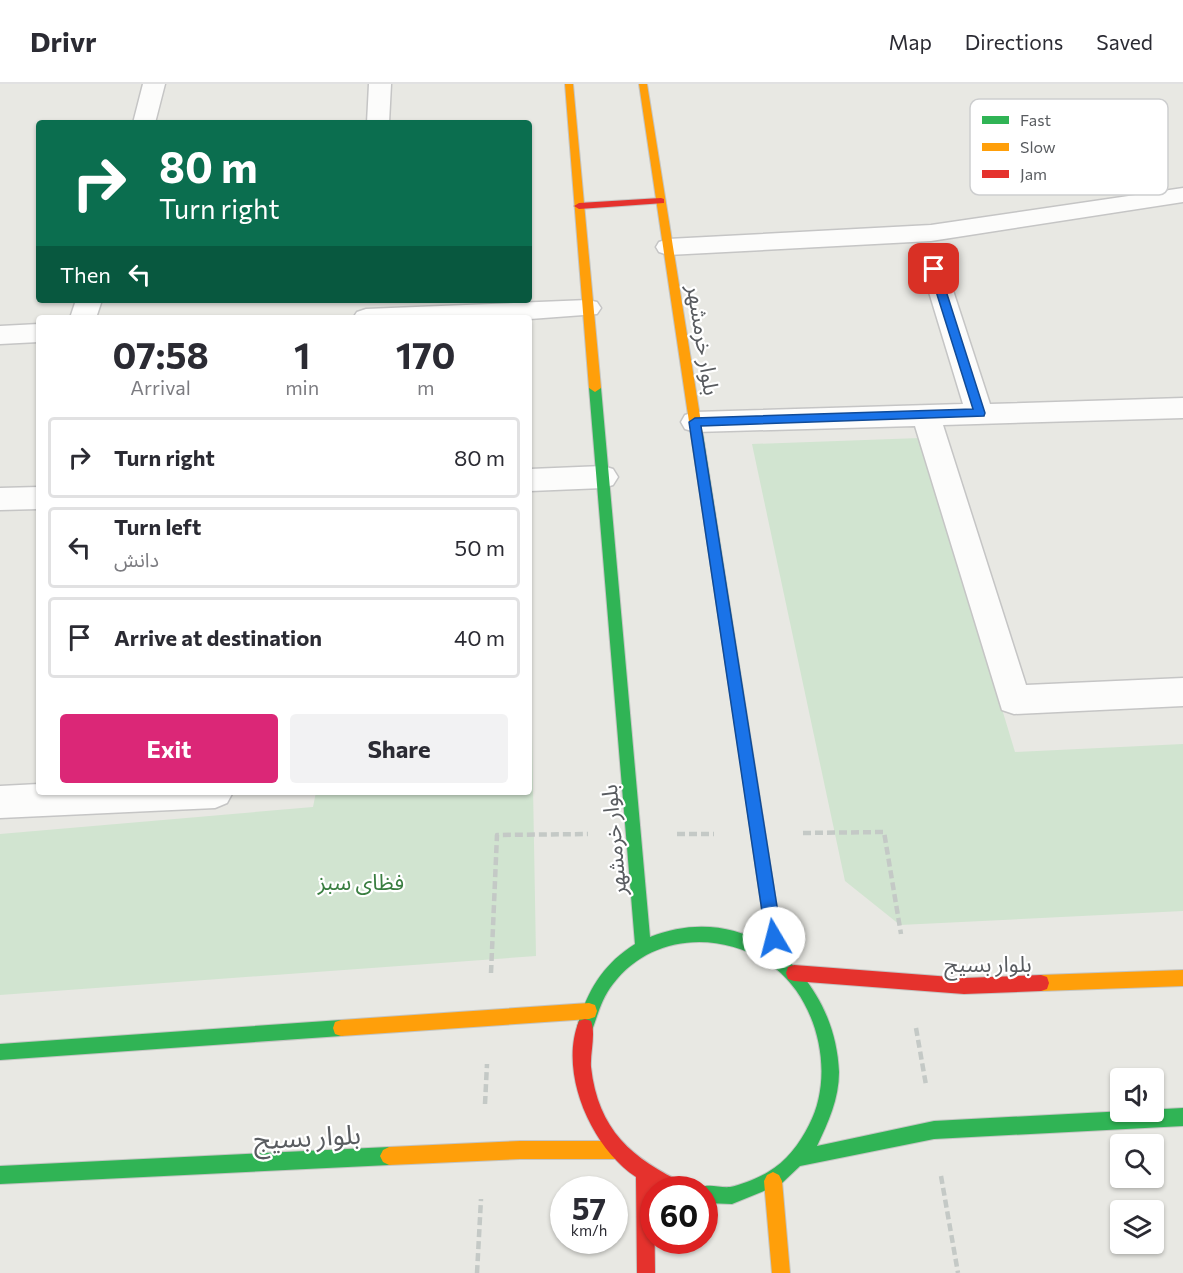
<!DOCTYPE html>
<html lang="en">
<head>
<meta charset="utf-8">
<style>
  :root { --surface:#fff; --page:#f2f2f3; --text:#2b2b33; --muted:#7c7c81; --line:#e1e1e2; --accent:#db2777 }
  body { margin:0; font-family:Commissioner,"Noto Sans Arabic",sans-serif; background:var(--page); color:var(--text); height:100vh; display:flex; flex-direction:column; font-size:22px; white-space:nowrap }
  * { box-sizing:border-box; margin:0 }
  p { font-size:20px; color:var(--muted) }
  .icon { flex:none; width:33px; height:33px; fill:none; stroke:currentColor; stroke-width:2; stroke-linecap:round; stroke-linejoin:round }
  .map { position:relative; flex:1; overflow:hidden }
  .drawer { position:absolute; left:36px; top:231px; width:496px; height:480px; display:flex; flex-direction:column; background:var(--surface); border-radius:6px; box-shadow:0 2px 4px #0004 }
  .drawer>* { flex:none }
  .top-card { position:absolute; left:36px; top:36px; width:496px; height:183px; border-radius:6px; box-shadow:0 2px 4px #0004; background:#0b6e4f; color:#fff; overflow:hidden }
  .controls { position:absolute; left:1110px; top:984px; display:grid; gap:12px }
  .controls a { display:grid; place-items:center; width:54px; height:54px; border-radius:6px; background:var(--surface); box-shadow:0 2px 4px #0004; font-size:30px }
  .speed { position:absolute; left:550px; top:1092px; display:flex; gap:12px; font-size:30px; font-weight:700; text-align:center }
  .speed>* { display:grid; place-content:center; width:78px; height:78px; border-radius:50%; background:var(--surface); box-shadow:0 2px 4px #0004; line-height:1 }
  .speed small { font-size:15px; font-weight:400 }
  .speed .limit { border:9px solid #d22; background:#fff; color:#111 }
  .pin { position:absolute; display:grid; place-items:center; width:51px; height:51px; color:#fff; margin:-26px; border-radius:12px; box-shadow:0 3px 9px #0006 }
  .me { position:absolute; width:66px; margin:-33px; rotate:352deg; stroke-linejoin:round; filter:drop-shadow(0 0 4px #0008) }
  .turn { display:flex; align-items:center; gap:21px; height:126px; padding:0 24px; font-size:27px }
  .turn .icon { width:78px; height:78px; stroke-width:2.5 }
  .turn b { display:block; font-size:42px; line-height:51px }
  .then { display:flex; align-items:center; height:57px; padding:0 24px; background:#0003; gap:12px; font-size:22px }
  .eta { display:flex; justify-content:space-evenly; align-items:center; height:102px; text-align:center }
  .eta b { font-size:36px; font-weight:700; line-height:42px }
  .action { display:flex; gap:12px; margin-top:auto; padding:12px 24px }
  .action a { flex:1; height:69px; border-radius:6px; background:var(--accent); color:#fff; font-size:24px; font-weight:700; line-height:69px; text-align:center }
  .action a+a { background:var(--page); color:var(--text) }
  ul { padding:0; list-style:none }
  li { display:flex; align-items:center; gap:18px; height:81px; margin:0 12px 9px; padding:0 12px; border:3px solid var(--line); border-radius:6px }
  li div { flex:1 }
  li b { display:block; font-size:22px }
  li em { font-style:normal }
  header { display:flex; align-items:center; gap:36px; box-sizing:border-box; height:84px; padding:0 30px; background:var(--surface); border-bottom:2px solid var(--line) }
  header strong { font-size:28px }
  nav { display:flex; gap:33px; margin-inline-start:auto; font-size:21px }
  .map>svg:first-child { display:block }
  .green { fill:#d1e4d0 }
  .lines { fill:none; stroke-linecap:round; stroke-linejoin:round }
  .street-casing { stroke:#c5c5c5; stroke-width:3 }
  .fast-casing { stroke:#c4c5c3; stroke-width:2 }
  .slow-casing { stroke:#c4c5c3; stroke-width:2 }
  .jam-casing { stroke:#c4c5c3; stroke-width:2 }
  .path { stroke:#c4c9c6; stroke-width:4.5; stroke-dasharray:8 4; stroke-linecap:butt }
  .street { fill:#fcfcfb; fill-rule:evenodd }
  .fast { fill:#30b455; fill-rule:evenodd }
  .slow { fill:#ff9f0a; fill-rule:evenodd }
  .jam { fill:#e5322d; fill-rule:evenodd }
  .route { fill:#1a73e8; stroke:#114b97; stroke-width:1.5 }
  .labels { text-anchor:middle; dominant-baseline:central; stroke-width:4.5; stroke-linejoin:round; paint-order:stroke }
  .street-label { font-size:22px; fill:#595c60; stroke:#fff }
  .park-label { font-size:22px; fill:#3a7e41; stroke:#fff }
  .near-street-label { font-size:27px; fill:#595c60; stroke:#fff }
  .key { fill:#fff; stroke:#cdcecf; stroke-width:1.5 }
  .key-label { font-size:16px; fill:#595c60 }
</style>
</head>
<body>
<header>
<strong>Drivr</strong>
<nav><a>Map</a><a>Directions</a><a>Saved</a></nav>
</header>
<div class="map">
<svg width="1183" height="1189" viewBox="0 0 1183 1189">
  <rect width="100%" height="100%" fill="#e8e8e3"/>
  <path class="green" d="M 920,354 L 1015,668 L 1183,660 L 1183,827 L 900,841 L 845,797 L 752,360 Z
    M 530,533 L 536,872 L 0,911 L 0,750 L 313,723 L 316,708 L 530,708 Z"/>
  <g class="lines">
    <g class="street-casing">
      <path id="street" d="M 143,0 L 165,0 L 155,39 L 133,39 Z
        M 369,0 L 391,0 L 389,39 L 367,39 Z
        M 1183,104 L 1183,118 L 931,157 L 668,171 L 659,168 L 656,163 L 659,158 L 668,155 L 931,141 Z
        M 934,177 L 943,179 L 946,185 L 990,320 L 1183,314 L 1183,334 L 943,341 L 1026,601 L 1183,594 L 1183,622 L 1014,630 L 1002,626 L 915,342 L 695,348 L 685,345 L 681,338 L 685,331 L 695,328 L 963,320 L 922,185 L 925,179 Z
        M 76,216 L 102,216 L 96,234 L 70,234 Z
        M 588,216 L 597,218 L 601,224 L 597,230 L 530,235 L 353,234 L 357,228 L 366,225 Z
        M 39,240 L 39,258 L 0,260 L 0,242 Z
        M 603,382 L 613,385 L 618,393 L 613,401 L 603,404 L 530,407 L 530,385 Z
        M 39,403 L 39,425 L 0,426 L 0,404 Z
        M 39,700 L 39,708 L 233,708 L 227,719 L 215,724 L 0,734 L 0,702 Z"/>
    </g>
    <g class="fast-casing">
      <path id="fast" d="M 595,300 L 601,304 L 650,853 C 747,814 835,891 839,988 C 839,1015 828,1039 817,1062 L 934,1037 L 1183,1024 L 1183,1042 L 934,1055 L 800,1082 L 781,1100 L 732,1120 L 705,1119 L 705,1106 L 698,1106 L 699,1104 C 709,1099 719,1104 730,1103 C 741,1101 758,1094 768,1088 C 786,1078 800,1059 809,1041 C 835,992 819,919 775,884 C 726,846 652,848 613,900 C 601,915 598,931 591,949 L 585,951 L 579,949 L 577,943 C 587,907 603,880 635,860 L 589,304 Z
        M 697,347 L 703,351 L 757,695 L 755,700 L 750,701 L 745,700 L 743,695 L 691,351 Z
        M 341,936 L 347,938 L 349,944 L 347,950 L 341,952 L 0,976 L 0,960 Z
        M 389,1063 L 395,1066 L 398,1072 L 395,1078 L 389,1081 L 0,1100 L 0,1082 Z"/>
    </g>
    <g class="slow-casing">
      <path id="slow" d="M 565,0 L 573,0 L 601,304 L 595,308 L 589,304 Z
        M 639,0 L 647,0 L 703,351 L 697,355 L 691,351 Z
        M 750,689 L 755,690 L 757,695 L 785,875 L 783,881 L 777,883 L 771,881 L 769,875 L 743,695 L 745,690 Z
        M 1183,886 L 1183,902 L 1041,907 L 1035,905 L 1033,899 L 1035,893 L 1041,891 Z
        M 589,919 L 595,921 L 597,927 L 595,933 L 589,935 L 341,952 L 335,950 L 333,944 L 335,938 L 341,936 Z
        M 520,1057 L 616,1057 L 622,1060 L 625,1066 L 622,1072 L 616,1075 L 520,1075 L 389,1081 L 383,1078 L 380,1072 L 383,1066 L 389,1063 Z
        M 773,1088 L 779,1091 L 782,1097 L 790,1189 L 772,1189 L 764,1097 L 767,1091 Z"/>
    </g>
    <g class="jam-casing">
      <path id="jam" d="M 661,114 L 664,115 L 664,119 L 579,125 L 574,122 L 579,119 Z
        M 794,881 L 964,894 L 1041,891 L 1047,893 L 1049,899 L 1047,905 L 1041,907 L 964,910 L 794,897 L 788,895 L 786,889 L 788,883 Z
        M 585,935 L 591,937 C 596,950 590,969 591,983 C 598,1046 632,1075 686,1100 L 689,1106 L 659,1106 L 654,1103 L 655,1189 L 637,1189 L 636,1093 C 592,1064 558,989 579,937 Z"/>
    </g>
    <path class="path" d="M 803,749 L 884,748 L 901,850
      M 677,750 L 714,750
      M 491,889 L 497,751 L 588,750
      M 916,944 L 926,1001
      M 485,1020 L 487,980
      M 941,1092 L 958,1189
      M 477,1189 L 481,1115"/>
    <use href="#street" class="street"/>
    <use href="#fast" class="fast"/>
    <use href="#slow" class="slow"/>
    <use href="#jam" class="jam"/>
  </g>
  <path class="route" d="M 930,183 L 939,185 L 985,329 L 984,332 L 701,342 L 782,854 L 779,859 L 774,862 L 768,859 L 766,854 L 689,338 L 695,334 L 973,325 L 929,185 Z"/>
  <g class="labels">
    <g class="street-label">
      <text transform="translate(704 256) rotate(81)">بلوار خرمشهر</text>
      <text transform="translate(613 756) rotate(-95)">بلوار خرمشهر</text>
      <text x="988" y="879">بلوار بسیج</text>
    </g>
    <g class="park-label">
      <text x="361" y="797">فظای سبز</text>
    </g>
    <g class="near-street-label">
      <text transform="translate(307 1052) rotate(-3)">بلوار بسیج</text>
    </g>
  </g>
  <rect x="970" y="15" width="198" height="96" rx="9" class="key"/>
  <rect x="982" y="32" width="27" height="8" fill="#30b455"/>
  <rect x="982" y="59" width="27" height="8" fill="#ff9f0a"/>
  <rect x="982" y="86" width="27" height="8" fill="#e5322d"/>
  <g class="key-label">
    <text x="1020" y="42">Fast</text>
    <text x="1020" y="69">Slow</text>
    <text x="1020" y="96">Jam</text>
  </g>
</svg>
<div class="controls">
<a><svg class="icon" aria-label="sound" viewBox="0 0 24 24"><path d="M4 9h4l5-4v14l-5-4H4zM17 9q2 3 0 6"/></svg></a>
<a><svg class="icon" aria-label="search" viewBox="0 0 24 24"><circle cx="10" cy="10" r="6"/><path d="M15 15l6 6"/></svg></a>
<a><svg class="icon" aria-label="layers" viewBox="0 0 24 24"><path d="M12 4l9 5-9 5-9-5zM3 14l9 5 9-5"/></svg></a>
</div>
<div class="speed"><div>57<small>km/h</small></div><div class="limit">60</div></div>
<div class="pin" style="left:934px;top:185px;background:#d93025"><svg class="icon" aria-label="arrive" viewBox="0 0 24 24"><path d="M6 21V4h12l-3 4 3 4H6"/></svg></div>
<svg class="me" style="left:774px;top:854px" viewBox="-20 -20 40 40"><circle r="19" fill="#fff"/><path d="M0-13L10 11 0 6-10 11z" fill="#1a73e8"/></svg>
<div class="top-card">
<div class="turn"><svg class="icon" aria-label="right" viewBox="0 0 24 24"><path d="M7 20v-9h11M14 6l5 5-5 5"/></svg><div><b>80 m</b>Turn right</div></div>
<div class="then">Then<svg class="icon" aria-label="left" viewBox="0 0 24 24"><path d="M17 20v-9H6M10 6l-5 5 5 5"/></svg></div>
</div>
<section class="drawer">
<div class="eta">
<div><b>07:58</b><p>Arrival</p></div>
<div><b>1</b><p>min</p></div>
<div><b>170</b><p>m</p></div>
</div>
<ul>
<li><svg class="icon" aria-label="right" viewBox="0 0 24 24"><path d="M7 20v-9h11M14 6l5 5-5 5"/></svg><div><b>Turn right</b></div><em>80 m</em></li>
<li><svg class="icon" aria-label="left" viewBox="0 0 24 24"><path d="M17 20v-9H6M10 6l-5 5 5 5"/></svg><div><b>Turn left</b><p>دانش</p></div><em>50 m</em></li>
<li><svg class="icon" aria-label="arrive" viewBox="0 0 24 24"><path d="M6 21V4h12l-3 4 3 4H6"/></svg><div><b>Arrive at destination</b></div><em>40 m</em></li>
</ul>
<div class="action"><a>Exit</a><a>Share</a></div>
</section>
</div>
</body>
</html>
